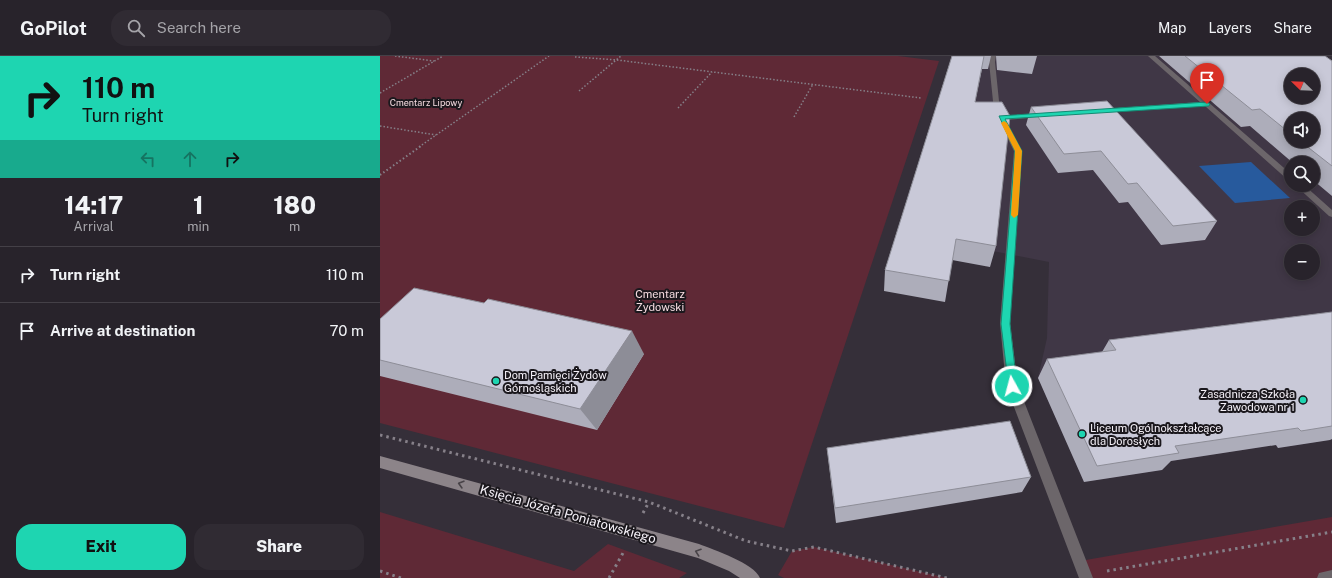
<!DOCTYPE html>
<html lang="en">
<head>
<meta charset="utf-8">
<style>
  :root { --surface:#28232b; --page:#302b33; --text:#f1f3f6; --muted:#a5a4a9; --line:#444047; --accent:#1ed5b1 }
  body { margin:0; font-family:"Public Sans",sans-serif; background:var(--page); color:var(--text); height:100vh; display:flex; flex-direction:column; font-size:15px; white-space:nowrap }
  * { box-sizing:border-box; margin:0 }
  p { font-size:13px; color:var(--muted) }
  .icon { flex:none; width:22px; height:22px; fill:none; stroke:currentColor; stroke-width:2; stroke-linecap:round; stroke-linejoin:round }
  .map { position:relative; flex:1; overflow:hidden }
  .details { display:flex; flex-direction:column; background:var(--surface); width:380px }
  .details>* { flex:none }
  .banner { background:#1ed5b1; color:#111; overflow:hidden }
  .needle { width:26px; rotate:293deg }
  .controls { position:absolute; left:904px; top:12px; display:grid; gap:8px }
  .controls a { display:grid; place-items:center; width:36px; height:36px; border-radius:50%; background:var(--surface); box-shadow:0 2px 10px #0003,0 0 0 1px var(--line); font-size:20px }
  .pin { position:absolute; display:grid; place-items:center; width:34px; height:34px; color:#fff; margin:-41px -17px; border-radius:50% 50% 50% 0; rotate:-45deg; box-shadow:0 0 4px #0007 }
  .pin .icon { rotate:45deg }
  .me { position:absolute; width:44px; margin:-22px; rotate:353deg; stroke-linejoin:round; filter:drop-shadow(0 0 3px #0008) }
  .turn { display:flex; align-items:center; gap:14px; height:84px; padding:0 16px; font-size:18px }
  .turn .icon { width:52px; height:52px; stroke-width:2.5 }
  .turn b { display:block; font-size:28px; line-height:34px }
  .lanes { display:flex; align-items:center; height:38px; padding:0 16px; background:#0003; justify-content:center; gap:20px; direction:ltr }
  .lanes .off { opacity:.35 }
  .eta { display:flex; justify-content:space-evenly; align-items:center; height:68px; text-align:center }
  .eta b { font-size:24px; font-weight:800; line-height:28px }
  .cta { display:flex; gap:8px; margin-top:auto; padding:8px 16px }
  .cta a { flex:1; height:46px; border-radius:16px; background:var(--accent); color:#111; font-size:16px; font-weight:800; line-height:46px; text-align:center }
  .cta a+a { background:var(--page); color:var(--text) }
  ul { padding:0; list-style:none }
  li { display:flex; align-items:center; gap:12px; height:56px; padding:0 16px; border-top:1px solid var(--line) }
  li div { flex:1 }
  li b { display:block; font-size:15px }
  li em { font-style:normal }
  header { display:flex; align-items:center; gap:24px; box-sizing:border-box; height:56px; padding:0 20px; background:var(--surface); border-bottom:1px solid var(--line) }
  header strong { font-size:19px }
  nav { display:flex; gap:22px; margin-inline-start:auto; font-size:14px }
  .search { width:280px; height:36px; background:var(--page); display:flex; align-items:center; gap:10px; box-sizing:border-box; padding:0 14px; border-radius:16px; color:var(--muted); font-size:15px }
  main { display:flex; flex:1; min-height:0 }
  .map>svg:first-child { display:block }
  .built { fill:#403746; fill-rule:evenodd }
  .green { fill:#5f2936 }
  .water { fill:#275a9d }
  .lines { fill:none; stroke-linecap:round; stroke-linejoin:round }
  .path-far2 { stroke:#868089; stroke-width:1.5; stroke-dasharray:1.5 2; stroke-linecap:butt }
  .path-far1 { stroke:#868089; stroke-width:2; stroke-dasharray:1.5 2.5; stroke-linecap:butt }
  .path { stroke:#868089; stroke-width:3; stroke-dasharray:2.5 4; stroke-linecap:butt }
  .lane { fill:#6c666a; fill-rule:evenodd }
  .street { fill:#6c666a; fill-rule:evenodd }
  .secondary { fill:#8c8489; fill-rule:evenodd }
  .wall { fill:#adadba; fill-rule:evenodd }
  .shaded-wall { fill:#8d8d97 }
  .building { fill:#c9c9d8; stroke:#8d8d97; fill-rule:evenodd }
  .oneway { stroke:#484348 }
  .route { fill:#1ed5b1; stroke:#148a73 }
  .slow { fill:#f59e0b }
  .poi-dot { fill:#1ed5b1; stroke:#1b181d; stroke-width:1.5 }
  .labels { text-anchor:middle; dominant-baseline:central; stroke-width:4; stroke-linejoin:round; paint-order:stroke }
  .far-park-label { font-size:9px; fill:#f6dbe0; stroke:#1b181d }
  .park-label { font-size:11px; fill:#f6dbe0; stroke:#1b181d }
  .poi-label { font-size:11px; fill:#f6f2f9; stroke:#1b181d; text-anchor:start }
  .near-street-label { font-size:13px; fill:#f6f2f9; stroke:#1b181d }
</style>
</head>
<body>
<header>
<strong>GoPilot</strong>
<div class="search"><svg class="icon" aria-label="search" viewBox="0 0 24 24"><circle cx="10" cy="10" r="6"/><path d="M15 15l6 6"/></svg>Search here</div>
<nav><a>Map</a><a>Layers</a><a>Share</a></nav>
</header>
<main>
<section class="details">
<div class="banner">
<div class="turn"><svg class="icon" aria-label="right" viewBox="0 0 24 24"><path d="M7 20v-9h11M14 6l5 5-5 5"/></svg><div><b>110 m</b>Turn right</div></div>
<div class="lanes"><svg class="icon off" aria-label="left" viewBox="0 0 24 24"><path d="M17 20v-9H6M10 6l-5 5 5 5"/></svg><svg class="icon off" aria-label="ahead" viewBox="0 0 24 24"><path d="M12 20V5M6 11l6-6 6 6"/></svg><svg class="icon" aria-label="right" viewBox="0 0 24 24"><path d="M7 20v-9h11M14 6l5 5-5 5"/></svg></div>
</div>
<div class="eta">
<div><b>14:17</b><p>Arrival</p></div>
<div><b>1</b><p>min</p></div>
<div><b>180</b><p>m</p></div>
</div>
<ul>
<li><svg class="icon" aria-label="right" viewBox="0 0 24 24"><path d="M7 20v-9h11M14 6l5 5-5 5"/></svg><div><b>Turn right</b></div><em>110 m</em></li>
<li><svg class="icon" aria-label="arrive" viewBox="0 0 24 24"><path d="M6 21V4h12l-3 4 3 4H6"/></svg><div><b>Arrive at destination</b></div><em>70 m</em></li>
</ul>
<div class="cta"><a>Exit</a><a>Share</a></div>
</section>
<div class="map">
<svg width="952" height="522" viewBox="0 0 952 522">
  <rect width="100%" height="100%" fill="#352f39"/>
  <path class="built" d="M 576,0 L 836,0 L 911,63 L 911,85 L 933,85 L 952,88 L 952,380 L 948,381 L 950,384 L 898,392 L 895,389 L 778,407 L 782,414 L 704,426 L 658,322 L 667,282 L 669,206 L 613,195 ZM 911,107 L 933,107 L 933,129 L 911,129 ZM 911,151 L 933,151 L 933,173 L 911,173 ZM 911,195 L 933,195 L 933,217 L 911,217 Z"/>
  <path class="green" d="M 0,0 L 518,0 L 559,5 L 404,472 L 0,367 Z
    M 0,456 L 194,515 L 228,488 L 307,517 L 299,522 L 0,522 Z
    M 952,461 L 952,522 L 710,522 L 700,505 Z
    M 434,491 L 567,522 L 404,522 L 398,519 L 412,495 Z"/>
  <path class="water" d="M 871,106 L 910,142 L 855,147 L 819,110 Z"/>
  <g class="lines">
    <path class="path-far2" d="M 15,0 L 54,5
      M 195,1 L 237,4 L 541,42
      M 199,35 L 241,0
      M 0,37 L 63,0
      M 298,52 L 332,16
      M 414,61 L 433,28
      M 0,70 L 56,79
      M 39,91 L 169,0"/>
    <path class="path-far1" d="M 0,119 L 41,90"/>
    <path class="path" d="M 0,379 L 269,446 L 366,485 L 412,495 L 434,491 L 567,522
      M 263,457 L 269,446
      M 0,515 L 21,522
      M 727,515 L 952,476
      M 229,522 L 243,497"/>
    <path class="lane" d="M 610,0 L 616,0 L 615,6 L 620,55 L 623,60 L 661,57 L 664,59 L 661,61 L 625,64 L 642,95 L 630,267 L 638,330 L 713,522 L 699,522 L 626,330 L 620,267 L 634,95 L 614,55 L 609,6 Z
      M 768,0 L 775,0 L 911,118 L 911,124 L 908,124 L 825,50 L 721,56 L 721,54 L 723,53 L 820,46 Z
      M 915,129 L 924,129 L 952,154 L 952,161 L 949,160 Z"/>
    <path class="street" d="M 952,514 L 952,522 L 937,522 L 939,517 Z"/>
    <path class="secondary" d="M 0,400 L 319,488 C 334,494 374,507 380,522 L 360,522 L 349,515 L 318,502 L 0,412 Z"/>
  </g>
  <path class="wall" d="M 572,0 L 611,0 L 608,13 L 602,13 L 595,46 L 616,190 L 610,211 L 572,204 L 565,246 L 504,235 L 505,214 Z
    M 616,0 L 657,0 L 652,18 L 617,14 Z
    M 779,0 L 945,0 L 952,5 L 952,140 L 933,124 L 933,107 L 913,107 L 870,70 L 861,71 ZM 911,63 L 933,85 L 911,85 Z
    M 651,51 L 837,165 L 825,184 L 781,189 L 748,146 L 739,147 L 713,114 L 678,117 L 646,69 Z
    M 952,256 L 952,383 L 950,384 L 898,392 L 896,389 L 791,405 L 782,414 L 704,426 L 658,322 L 667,303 L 722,296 L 729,284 Z
    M 0,263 L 264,298 L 217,374 L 0,320 Z
    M 447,392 L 651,421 L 642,436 L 456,467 Z"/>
  <path class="shaded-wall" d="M 252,275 L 264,298 L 217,374 L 200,353 Z"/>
  <path class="building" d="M 572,0 L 604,0 L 595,46 L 622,46 L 630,60 L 616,190 L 576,183 L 569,225 L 505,214 Z
    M 805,0 L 945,0 L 952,5 L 952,110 L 920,85 L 933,85 L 933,63 L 911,63 L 911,78 L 880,53 L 872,54 ZM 911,19 L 933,19 L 933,41 L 911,41 Z
    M 727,45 L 837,165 L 793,170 L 757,127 L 748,128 L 721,95 L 684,98 L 651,51 Z
    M 34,232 L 104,247 L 108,243 L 252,275 L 200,353 L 0,304 L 0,263 Z
    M 952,256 L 952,370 L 921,375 L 918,372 L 795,390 L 799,397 L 717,410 L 667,303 L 736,294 L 729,284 Z
    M 630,365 L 651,421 L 455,452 L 447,392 Z"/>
  <defs><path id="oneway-chevron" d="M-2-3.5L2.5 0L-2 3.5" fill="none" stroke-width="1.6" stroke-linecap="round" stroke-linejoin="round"/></defs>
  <g class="oneway">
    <use href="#oneway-chevron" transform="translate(81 428) rotate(-164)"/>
    <use href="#oneway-chevron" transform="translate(318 496) rotate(-161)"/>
  </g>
  <path class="route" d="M 827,46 L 830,48 L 829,50 L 625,63 L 642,95 L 630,268 L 637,330 L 636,333 L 629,333 L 621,268 L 635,95 L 619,60 Z"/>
  <path class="slow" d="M 624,65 L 627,67 L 642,95 L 638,159 L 634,162 L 631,159 L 635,95 L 621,67 Z"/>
  <g class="poi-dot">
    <circle cx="116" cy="325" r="4"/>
    <circle cx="923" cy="344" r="4"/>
    <circle cx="702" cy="378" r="4"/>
  </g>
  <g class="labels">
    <g class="far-park-label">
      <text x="46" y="46">Cmentarz Lipowy</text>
    </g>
    <g class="park-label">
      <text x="280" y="238">Cmentarz<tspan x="280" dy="13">Żydowski</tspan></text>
    </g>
    <g class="poi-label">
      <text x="124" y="319">Dom Pamięci Żydów<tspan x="124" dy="13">Górnośląskich</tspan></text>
      <text x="915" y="338" text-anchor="end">Zasadnicza Szkoła<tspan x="915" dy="13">Zawodowa nr 1</tspan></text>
      <text x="710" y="372">Liceum Ogólnokształcące<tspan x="710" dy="13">dla Dorosłych</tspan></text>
    </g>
    <g class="near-street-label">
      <text transform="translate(188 458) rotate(16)">Księcia Józefa Poniatowskiego</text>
    </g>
  </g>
</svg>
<div class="controls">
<a><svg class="needle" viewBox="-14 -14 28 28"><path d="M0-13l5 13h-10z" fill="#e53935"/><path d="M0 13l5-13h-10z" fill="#a5a4a9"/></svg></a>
<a><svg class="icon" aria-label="sound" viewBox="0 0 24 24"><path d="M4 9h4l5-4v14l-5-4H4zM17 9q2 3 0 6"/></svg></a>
<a><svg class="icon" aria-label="search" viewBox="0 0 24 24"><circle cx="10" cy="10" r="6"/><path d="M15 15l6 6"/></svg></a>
<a>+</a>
<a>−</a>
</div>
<div class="pin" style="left:827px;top:48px;background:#d93025"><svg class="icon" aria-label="arrive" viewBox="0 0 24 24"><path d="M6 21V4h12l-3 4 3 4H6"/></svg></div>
<svg class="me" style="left:632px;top:330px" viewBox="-20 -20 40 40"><circle r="17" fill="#1ed5b1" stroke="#fff" stroke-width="3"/><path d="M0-11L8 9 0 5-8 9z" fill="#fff"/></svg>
</div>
</main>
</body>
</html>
